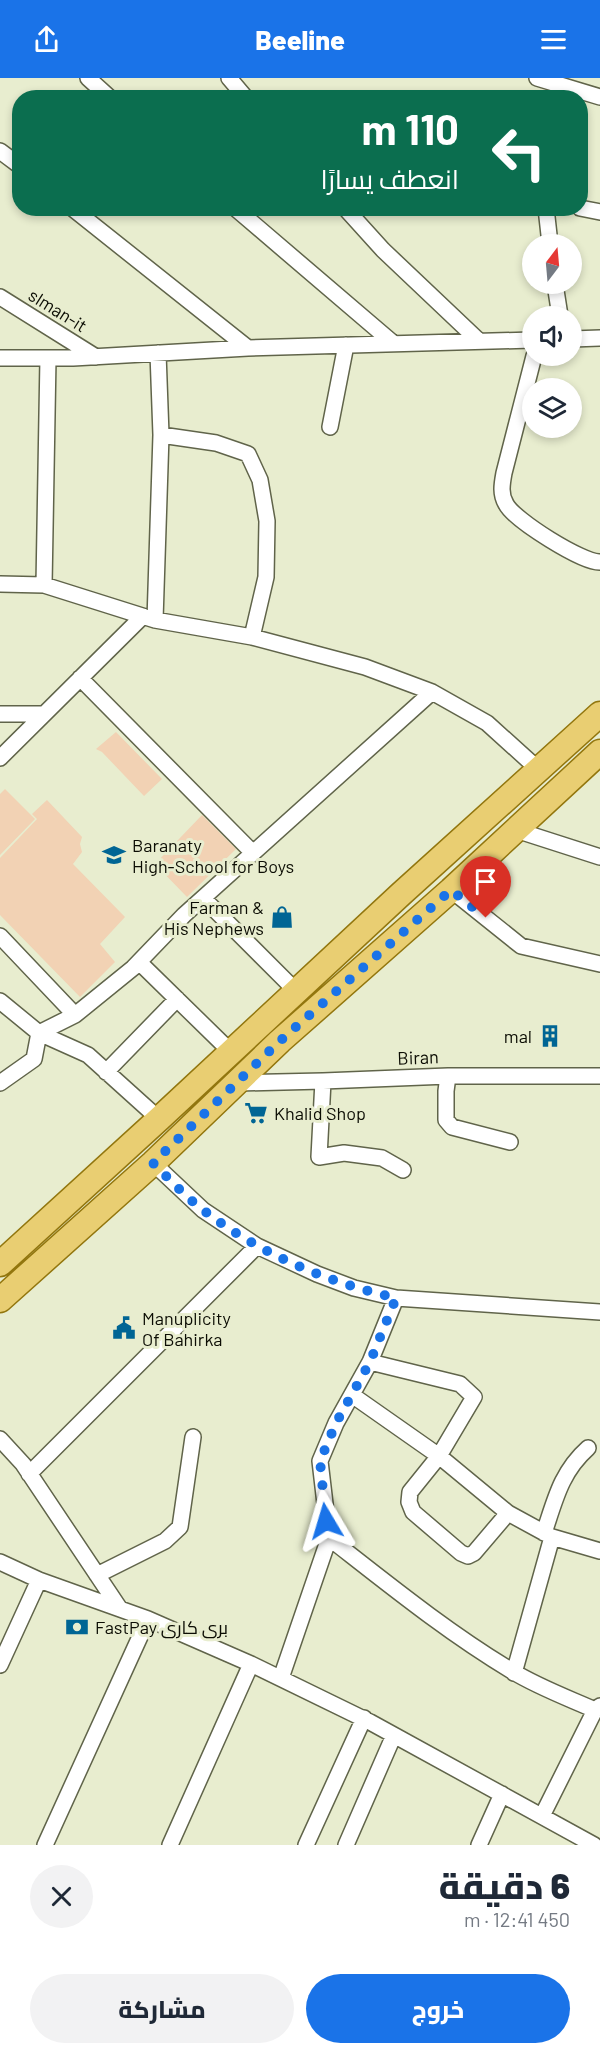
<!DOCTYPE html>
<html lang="ar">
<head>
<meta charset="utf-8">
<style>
  :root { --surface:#fff; --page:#f2f2f3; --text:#1f2937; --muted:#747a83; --accent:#1a73e8 }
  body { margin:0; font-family:Barlow,Cairo,sans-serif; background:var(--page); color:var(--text); direction:rtl; height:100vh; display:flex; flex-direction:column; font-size:22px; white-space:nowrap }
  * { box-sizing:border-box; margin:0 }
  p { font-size:20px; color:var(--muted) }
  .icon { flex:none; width:33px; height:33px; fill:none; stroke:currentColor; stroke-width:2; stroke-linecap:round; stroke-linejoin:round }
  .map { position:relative; height:1767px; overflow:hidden; direction:ltr }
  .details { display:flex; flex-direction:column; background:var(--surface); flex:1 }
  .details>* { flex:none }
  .guide { position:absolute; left:12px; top:12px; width:576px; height:126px; border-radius:24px; box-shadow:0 3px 9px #0003; direction:rtl; background:#0b6e4f; color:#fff; overflow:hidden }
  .needle { width:39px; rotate:16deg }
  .tools { position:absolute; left:522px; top:156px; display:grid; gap:12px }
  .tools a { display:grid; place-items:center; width:60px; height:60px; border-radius:50%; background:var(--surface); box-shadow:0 3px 9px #0003; font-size:30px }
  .pin { position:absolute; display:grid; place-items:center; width:51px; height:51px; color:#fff; margin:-62px -26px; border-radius:50% 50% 50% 0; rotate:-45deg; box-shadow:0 0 6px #0007 }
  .pin .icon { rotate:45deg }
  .me { position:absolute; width:66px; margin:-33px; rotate:353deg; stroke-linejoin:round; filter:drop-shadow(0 0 4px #0008) }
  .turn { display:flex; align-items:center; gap:21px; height:126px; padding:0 30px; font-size:27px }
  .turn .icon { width:78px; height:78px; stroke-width:2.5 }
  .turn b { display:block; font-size:42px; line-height:51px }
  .round { display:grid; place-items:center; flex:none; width:63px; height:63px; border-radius:32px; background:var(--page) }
  .summary { display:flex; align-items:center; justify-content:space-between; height:102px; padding:0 30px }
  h1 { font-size:36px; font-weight:800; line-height:45px }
  .cta { display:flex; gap:12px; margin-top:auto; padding:12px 30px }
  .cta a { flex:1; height:69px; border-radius:36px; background:var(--accent); color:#fff; font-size:24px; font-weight:800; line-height:69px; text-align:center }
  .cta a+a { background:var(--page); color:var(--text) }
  header { display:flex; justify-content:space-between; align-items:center; height:78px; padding:0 30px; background:var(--accent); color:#fff; font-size:27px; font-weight:800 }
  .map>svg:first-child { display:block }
  .green { fill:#f2d2b4 }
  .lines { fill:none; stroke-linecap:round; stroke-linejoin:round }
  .street-casing { stroke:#60644a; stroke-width:18 }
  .primary-casing { stroke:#92760e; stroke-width:27 }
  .street { stroke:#fff; stroke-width:15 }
  .primary { stroke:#e9ce72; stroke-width:24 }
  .route { stroke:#1a73e8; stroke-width:10; stroke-dasharray:0 18 }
  .labels { text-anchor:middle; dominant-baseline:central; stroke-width:6; stroke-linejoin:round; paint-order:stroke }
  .street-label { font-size:18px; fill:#0c0d04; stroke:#e8edcf }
  .poi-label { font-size:18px; fill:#0c0d04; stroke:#e8edcf; text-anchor:start }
</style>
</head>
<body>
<header><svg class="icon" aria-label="menu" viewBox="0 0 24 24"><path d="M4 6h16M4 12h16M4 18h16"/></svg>Beeline<svg class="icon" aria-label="share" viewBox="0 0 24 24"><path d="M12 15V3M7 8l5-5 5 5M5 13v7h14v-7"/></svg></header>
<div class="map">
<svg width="600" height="1767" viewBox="0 0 600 1767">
  <rect width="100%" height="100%" fill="#e8edcf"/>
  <path class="green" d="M 116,654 L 162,701 L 144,718 L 102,674 L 96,671 Z
    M 5,711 L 35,741 L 0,777 L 0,716 Z
    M 47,722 L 82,759 L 80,766 L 82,774 L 73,786 L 125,839 L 100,866 L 115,884 L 80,919 L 0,837 L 0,780 L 37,741 L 32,736 Z
    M 202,737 L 236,771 L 187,819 L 155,786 Z"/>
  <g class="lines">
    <g class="street-casing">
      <path id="street" d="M 88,0 L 110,20
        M 229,0 L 246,20
        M 537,0 L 600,19
        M 0,73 L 20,88
        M 72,130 L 248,270
        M 235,130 L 393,265
        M 345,130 L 383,172 L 479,263
        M 546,130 L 550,166
        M 580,130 L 600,134
        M 555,206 L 560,238
        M 0,219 L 96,279
        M 572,261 L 600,260
        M 534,278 L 504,395 C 502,406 500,416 506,426 C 514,442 583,485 600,484
        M 0,280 L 73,280 L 248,270 L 532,262
        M 330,349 L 346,267
        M 161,357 L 216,365 L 248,376 L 260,402 L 267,443 L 266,499 L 252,559
        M 0,506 L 44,507 L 155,542 L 252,559 L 365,589 L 432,614 L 487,645 L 539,692
        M 44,507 L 48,280
        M 155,542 L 161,357 L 158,275
        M 80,600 L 253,775
        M 0,636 L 44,636
        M 0,680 L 143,538
        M 516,752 L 600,779
        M 451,812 L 521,868 L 600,886
        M 203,820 L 296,913
        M 0,858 L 75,937
        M 139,884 L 231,974
        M 0,923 L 39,955 L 88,977 L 159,1041
        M 106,994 L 177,921
        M 448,998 L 446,1013 L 446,1042 L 452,1049 L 510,1064
        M 323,1003 L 319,1079 L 344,1075 L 382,1080 L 403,1092
        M 0,1005 L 34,981 L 39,955 L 75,937 L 133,890 L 184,837 L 432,614
        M 238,1005 L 323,1003 L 448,998 L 600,998
        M 153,1085 L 203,1132 L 257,1168 L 317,1196 L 354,1210 L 396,1220 L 600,1234
        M 370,1284 L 460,1306 L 474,1319 L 439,1378 L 410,1414 L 409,1424 L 413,1434 L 461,1475 L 468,1478 L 474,1475 L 508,1435
        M 352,1317 L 439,1378 L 508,1435 L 552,1459 L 600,1473
        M 0,1361 L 23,1386 L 120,1531
        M 29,1396 L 257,1168
        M 544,1455 C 555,1422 561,1394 588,1370
        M 329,1460 C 388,1506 447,1554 512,1593 C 538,1609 568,1620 595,1632
        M 0,1484 L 39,1502 L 148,1541 L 251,1586 L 370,1644 L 594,1767
        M 97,1497 L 165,1463 L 180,1449 L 193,1359
        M 0,1587 L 39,1502
        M 514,1595 L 552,1459
        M 281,1600 L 329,1460 L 320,1383 L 336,1345 L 370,1284 L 396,1220
        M 542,1738 L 595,1632 L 600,1628
        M 45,1767 L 148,1541
        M 170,1767 L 251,1586
        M 306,1767 L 364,1640
        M 346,1767 L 394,1657
        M 479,1767 L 502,1716"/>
    </g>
    <g class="primary-casing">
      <path id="primary" d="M 0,1186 L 159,1041 L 401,816 L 600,636
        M 0,1222 L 153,1085 L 280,963 L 451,812 L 600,674"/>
    </g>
    <use href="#street" class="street"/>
    <use href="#primary" class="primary"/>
  </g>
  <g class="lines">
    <path class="route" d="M 326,1443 L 320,1383 L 336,1345 L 370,1284 L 396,1220 C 327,1204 260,1176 203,1132 C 185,1118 169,1101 153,1085 L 280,963 L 451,812 L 486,840"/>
  </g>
  <defs>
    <g id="school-bare" transform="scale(1.8)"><path d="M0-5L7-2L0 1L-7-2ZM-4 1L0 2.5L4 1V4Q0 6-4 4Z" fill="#006594" stroke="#e8edcf" stroke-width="2.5" paint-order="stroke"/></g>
    <g id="shop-bare" transform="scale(1.8)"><path d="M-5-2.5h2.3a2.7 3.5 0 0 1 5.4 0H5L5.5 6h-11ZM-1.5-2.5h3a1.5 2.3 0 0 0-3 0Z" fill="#006594" stroke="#e8edcf" stroke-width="2.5" paint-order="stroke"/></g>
    <g id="building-bare" transform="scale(1.8)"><path d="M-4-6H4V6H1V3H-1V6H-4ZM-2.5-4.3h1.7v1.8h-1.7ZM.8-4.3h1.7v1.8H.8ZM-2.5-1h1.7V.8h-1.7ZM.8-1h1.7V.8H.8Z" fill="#006594" stroke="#e8edcf" stroke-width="2.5" paint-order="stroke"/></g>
    <g id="supermarket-bare" transform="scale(1.8)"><path d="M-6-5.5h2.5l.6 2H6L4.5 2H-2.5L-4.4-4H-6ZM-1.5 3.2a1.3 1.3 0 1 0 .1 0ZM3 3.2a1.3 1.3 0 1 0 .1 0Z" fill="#006594" stroke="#e8edcf" stroke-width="2.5" paint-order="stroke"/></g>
    <g id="civic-bare" transform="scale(1.8)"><path d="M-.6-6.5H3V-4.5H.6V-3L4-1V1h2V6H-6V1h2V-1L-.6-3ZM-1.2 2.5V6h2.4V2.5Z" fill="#006594" stroke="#e8edcf" stroke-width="2.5" paint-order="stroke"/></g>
    <g id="bank-bare" transform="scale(1.8)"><path d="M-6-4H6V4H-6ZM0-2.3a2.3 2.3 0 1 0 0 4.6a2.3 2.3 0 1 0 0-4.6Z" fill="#006594" stroke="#e8edcf" stroke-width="2.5" paint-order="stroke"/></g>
  </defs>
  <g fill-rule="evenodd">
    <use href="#school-bare" x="114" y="777"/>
    <use href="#shop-bare" x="282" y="839"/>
    <use href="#building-bare" x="550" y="958"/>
    <use href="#supermarket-bare" x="256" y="1035"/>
    <use href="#civic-bare" x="124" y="1250"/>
    <use href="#bank-bare" x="77" y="1549"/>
  </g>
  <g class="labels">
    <g class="street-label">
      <text transform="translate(58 232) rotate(32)">slman-it</text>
      <text transform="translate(418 979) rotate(-2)">Biran</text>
    </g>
    <g class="poi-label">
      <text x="132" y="767">Baranaty<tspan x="132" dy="21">High-School for Boys</tspan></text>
      <text x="264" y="829" text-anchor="end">Farman &amp;<tspan x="264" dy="21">His Nephews</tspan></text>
      <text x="532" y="958" text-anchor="end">mal</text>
      <text x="274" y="1035">Khalid Shop</text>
      <text x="142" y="1240">Manuplicity<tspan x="142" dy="21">Of Bahirka</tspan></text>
      <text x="95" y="1549">FastPay بری كاری</text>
    </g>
  </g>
</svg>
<div class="tools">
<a><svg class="needle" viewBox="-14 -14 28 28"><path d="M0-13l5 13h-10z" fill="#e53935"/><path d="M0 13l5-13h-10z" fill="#747a83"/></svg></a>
<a><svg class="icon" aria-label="sound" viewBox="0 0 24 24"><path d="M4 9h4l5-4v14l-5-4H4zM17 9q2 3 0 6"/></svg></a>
<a><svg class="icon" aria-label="layers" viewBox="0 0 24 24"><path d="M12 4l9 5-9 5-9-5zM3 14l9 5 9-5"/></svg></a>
</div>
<div class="pin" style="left:486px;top:840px;background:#d93025"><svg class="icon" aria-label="arrive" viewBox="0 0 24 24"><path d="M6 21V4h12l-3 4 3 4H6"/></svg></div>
<svg class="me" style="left:326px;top:1443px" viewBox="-20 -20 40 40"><path d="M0-17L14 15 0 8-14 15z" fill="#1a73e8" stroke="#fff" stroke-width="4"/></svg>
<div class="guide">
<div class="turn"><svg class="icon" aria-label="left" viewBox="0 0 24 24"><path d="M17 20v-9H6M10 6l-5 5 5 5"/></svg><div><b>110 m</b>انعطف يسارًا</div></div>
</div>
</div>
<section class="details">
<div class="summary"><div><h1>6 دقيقة</h1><p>450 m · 12:41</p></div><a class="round"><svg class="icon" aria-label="close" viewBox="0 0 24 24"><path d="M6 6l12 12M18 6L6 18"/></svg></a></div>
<div class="cta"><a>خروج</a><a>مشاركة</a></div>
</section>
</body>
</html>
